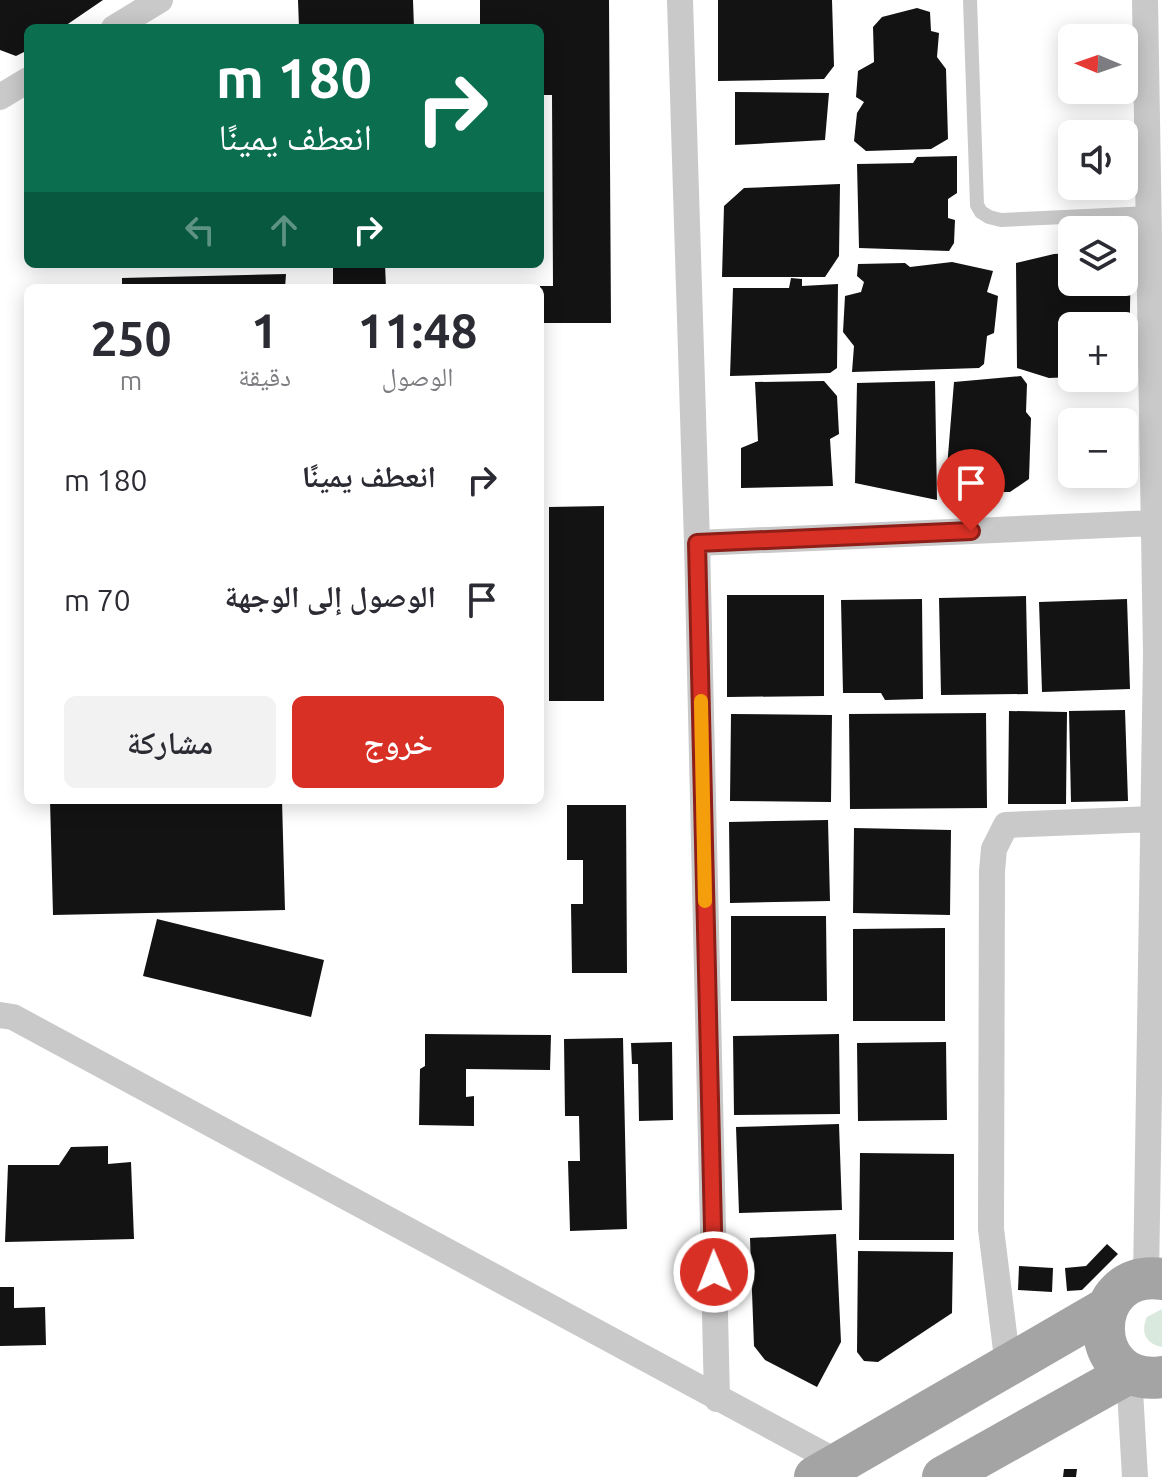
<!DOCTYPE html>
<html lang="ar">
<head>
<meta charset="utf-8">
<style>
  :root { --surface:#fff; --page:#f2f2f3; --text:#2b2b33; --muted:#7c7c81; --accent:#d93025 }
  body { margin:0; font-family:Ubuntu,"Noto Naskh Arabic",sans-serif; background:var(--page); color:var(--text); direction:rtl; height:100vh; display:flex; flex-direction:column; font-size:30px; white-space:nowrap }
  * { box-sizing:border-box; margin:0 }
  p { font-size:26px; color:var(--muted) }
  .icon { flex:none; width:44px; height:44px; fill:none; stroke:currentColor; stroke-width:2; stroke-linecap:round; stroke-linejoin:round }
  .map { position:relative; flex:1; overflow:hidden; direction:ltr }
  .drawer { position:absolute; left:24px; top:284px; width:520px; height:520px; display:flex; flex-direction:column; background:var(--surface); border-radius:12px; box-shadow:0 4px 20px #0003; direction:rtl }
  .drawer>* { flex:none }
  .guide { position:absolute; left:24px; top:24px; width:520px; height:244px; border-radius:12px; box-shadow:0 4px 20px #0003; direction:rtl; background:#0b6e4f; color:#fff; overflow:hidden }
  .needle { width:52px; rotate:272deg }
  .controls { position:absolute; left:1058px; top:24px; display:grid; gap:16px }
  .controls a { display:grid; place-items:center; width:80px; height:80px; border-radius:12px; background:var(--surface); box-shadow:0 4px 20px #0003; font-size:40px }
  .pin { position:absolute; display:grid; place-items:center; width:68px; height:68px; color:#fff; margin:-82px -34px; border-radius:50% 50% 50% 0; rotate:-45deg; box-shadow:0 0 8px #0007 }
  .pin .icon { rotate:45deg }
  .me { position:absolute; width:88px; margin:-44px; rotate:359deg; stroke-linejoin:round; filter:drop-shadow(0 0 6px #0008) }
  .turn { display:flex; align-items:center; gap:28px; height:168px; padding:0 40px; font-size:36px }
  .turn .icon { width:104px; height:104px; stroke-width:2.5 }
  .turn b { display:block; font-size:56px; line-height:68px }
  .lanes { display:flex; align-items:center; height:76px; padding:0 40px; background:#0003; justify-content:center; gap:40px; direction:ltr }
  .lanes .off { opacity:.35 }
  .eta { display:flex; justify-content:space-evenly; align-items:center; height:136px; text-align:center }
  .eta b { font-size:48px; font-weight:600; line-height:56px }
  .cta { display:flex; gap:16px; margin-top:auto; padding:16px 40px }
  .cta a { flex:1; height:92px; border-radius:12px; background:var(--accent); color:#fff; font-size:32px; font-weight:600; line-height:92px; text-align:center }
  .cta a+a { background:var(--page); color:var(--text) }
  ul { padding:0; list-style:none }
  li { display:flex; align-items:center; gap:24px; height:120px; padding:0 40px }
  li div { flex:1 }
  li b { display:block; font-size:30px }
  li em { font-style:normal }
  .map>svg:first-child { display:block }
  .green { fill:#dae9dd }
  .building { fill:#131313 }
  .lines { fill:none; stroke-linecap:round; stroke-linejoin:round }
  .lane { stroke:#c9c9c9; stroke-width:14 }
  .street { stroke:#c9c9c9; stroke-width:26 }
  .primary { stroke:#a4a4a4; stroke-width:42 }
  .route-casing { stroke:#8d1f18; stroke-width:20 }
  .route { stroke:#d93025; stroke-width:14 }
  .slow { stroke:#f59e0b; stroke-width:14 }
</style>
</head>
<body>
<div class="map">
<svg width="1162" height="1477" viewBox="0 0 1162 1477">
  <rect width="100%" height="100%" fill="#fff"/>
  <path class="green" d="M 1162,1309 L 1162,1347 C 1146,1344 1140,1332 1147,1317 Z"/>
  <path class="building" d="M 0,0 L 103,0 L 62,28 L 28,28 L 28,50 L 16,56 L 0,50 Z
    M 298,0 L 413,0 L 414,28 L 299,28 Z
    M 480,0 L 609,0 L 611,323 L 540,323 L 540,286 L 553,286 L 552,95 L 540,95 L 540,28 L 480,28 Z
    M 718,0 L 832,0 L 834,66 L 824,79 L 718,81 Z
    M 917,8 L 930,12 L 931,31 L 939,33 L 937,57 L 946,69 L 948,139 L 931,149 L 866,151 L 854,141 L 857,113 L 864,102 L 856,97 L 858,71 L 874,62 L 873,27 L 882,17 Z
    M 735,92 L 829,93 L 825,140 L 735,145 Z
    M 957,156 L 957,193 L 948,199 L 948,218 L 955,220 L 954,243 L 949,251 L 859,248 L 857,164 L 913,163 L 917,157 Z
    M 840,184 L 839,256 L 825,277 L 722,277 L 724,206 L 744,188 Z
    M 1072,253 L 1072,282 L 1124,282 L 1124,255 L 1131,254 L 1129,362 L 1125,376 L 1124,326 L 1072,326 L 1072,377 L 1049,378 L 1017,368 L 1016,263 L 1054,254 Z
    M 952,262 L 993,271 L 987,292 L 998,296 L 994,333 L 987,336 L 984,364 L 979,368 L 852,372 L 854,346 L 843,332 L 845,296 L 861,292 L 864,282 L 857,276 L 858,264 L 905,263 L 910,267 Z
    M 333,264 L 385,264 L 386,288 L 333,288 Z
    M 286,274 L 285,288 L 122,288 L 122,278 Z
    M 791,278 L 802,279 L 802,286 L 838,284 L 837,368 L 830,373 L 730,376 L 733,288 L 789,288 Z
    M 1021,376 L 1027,384 L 1026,412 L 1031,418 L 1029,479 L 1010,492 L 945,492 L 954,382 Z
    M 824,381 L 837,396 L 839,434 L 830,439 L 833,486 L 741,488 L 741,448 L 758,441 L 755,382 Z
    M 935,381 L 937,500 L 855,483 L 857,383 Z
    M 604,506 L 604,701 L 549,701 L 549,507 Z
    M 727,595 L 824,595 L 824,696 L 727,697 Z
    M 1026,596 L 1028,694 L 941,695 L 939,598 Z
    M 922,599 L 923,699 L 885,700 L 881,693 L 843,693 L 841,600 Z
    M 1127,599 L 1130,689 L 1042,692 L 1039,602 Z
    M 1125,710 L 1128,801 L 1071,802 L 1069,711 Z
    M 1009,711 L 1067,712 L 1066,804 L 1008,804 Z
    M 986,713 L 987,808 L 850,809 L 849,714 Z
    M 731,714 L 832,715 L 831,802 L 730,801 Z
    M 50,800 L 282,800 L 285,910 L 53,915 Z
    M 567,805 L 626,805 L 627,973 L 572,973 L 571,904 L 583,904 L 583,860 L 567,860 Z
    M 828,820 L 830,901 L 730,903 L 729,822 Z
    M 854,828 L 951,830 L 950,915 L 853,913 Z
    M 731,916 L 826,916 L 827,1001 L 731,1001 Z
    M 157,919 L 324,960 L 311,1017 L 143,976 Z
    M 945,928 L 945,1021 L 853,1021 L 853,929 Z
    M 425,1034 L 551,1035 L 550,1070 L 466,1069 L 466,1097 L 474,1096 L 474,1126 L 419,1125 L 420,1069 L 425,1066 Z
    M 839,1034 L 840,1114 L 734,1115 L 733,1036 Z
    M 623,1038 L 627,1229 L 570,1231 L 568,1161 L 580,1161 L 579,1116 L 565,1116 L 564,1039 Z
    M 672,1042 L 673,1120 L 639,1121 L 638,1064 L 632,1064 L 631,1043 Z
    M 946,1042 L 947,1120 L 858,1121 L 857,1043 Z
    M 839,1124 L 842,1210 L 739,1213 L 736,1127 Z
    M 108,1146 L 108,1164 L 131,1162 L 134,1239 L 5,1242 L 8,1165 L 59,1165 L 71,1147 Z
    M 860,1153 L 954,1154 L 954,1240 L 859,1240 Z
    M 836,1234 L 841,1342 L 817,1387 L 765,1360 L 754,1346 L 750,1238 Z
    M 1107,1244 L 1118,1254 L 1082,1290 L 1067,1291 L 1065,1268 L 1086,1266 Z
    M 858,1251 L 953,1252 L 952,1313 L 878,1362 L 864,1361 L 857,1352 Z
    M 1019,1266 L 1053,1268 L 1052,1292 L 1018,1290 Z
    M 0,1287 L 14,1287 L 14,1308 L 45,1307 L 46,1345 L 0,1346 Z
    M 1064,1469 L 1077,1469 L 1076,1477 L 1063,1477 Z"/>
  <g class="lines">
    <path class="lane" d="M 970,0 L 977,205 L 981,212 L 989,217 L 1001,220 L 1150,213"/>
    <path class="street" d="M 680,0 L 697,543 L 717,1399
      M 1145,0 L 1156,653 L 1146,1278
      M 114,28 L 160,0
      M 0,97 L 28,80
      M 697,543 L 1153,523
      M 0,1015 L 13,1017 L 839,1463
      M 1008,1366 L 991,1229 L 992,871 L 994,849 L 1006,825 L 1153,819
      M 1129,1373 L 1135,1477"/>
    <path class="primary" d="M 1162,1279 C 1085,1268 1084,1388 1162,1377
      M 815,1477 L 1107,1308
      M 943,1477 L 1129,1373"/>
  </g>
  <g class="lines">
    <g class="route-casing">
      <path id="route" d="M 714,1272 L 697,543 L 971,531"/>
    </g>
    <use href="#route" class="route"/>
    <path class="slow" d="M 701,701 L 705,901"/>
  </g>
</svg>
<div class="controls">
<a><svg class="needle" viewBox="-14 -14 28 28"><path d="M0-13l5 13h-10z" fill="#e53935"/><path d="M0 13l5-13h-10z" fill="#7c7c81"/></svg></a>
<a><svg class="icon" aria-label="sound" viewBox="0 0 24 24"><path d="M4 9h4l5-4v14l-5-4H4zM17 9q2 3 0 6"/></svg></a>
<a><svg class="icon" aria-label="layers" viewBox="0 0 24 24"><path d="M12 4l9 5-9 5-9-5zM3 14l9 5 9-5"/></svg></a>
<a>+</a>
<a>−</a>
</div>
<div class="pin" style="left:971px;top:531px;background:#d93025"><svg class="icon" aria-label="arrive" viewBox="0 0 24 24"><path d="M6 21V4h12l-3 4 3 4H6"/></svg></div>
<svg class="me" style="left:714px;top:1272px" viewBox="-20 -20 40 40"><circle r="17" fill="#d93025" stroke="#fff" stroke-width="3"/><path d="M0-11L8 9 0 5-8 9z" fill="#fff"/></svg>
<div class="guide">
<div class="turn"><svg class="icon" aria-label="right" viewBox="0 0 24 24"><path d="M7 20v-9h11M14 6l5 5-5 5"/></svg><div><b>180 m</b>انعطف يمينًا</div></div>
<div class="lanes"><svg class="icon off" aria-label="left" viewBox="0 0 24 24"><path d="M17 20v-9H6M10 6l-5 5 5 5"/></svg><svg class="icon off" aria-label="ahead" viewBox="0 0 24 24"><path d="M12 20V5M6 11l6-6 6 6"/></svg><svg class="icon" aria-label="right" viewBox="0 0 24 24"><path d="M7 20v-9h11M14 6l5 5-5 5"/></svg></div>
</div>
<section class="drawer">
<div class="eta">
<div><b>11:48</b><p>الوصول</p></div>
<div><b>1</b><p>دقيقة</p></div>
<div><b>250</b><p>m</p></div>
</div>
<ul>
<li><svg class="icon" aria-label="right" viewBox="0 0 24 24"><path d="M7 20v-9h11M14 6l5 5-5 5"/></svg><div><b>انعطف يمينًا</b></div><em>180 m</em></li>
<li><svg class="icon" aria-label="arrive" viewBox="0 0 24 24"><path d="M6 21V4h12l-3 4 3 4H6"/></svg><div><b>الوصول إلى الوجهة</b></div><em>70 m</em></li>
</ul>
<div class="cta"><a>خروج</a><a>مشاركة</a></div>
</section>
</div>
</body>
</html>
